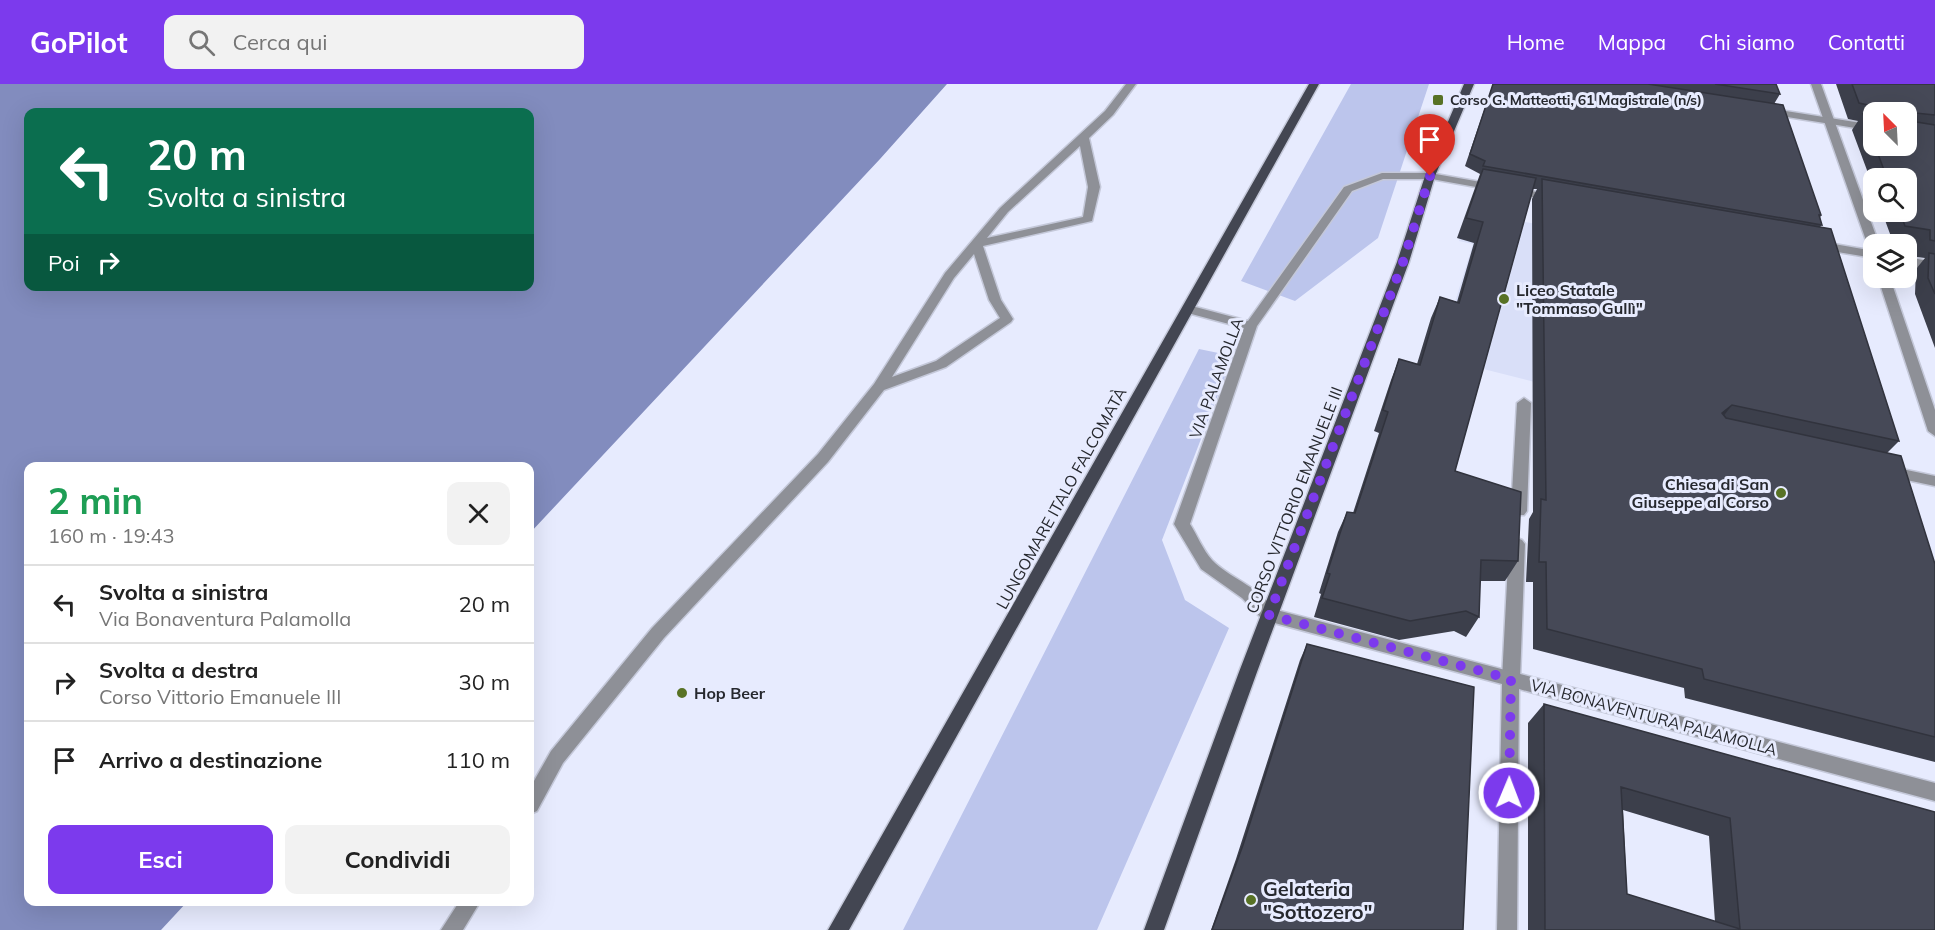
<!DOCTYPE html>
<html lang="it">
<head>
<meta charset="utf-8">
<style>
  :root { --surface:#fff; --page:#f2f2f2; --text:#222; --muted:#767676; --line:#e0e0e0; --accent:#7c3aed }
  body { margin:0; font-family:Mulish,sans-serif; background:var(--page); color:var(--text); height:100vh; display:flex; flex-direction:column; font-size:22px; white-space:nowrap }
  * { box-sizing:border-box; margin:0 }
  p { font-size:20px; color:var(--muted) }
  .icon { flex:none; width:33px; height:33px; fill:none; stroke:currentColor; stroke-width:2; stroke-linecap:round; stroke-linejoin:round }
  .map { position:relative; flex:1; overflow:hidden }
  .sheet { position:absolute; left:24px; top:378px; width:510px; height:444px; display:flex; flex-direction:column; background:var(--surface); border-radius:12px; box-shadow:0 6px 24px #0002 }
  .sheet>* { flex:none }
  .banner { position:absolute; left:24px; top:24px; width:510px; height:183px; border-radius:12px; box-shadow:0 6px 24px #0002; background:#0b6e4f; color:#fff; overflow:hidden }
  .needle { width:39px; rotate:336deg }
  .buttons { position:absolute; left:1863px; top:18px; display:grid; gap:12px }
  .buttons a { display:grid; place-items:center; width:54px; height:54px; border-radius:12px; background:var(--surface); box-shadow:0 6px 24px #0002; font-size:30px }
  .pin { position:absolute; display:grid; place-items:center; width:51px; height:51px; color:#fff; margin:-62px -26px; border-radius:50% 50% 50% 0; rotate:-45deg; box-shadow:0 0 6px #0007 }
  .pin .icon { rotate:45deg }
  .me { position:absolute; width:66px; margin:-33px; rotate:1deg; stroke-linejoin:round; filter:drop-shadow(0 0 4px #0008) }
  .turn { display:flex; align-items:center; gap:21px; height:126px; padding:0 24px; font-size:27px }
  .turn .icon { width:78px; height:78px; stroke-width:2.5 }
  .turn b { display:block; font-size:42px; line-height:51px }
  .then { display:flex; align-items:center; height:57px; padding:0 24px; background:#0003; gap:12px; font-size:22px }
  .round { display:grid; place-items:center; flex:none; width:63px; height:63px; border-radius:12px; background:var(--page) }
  .head { display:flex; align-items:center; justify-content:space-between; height:102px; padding:0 24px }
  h1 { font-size:36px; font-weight:700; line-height:45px; color:#1e9e55 }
  .cta { display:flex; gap:12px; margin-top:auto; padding:12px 24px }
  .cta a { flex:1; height:69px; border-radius:12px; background:var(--accent); color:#fff; font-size:24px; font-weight:700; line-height:69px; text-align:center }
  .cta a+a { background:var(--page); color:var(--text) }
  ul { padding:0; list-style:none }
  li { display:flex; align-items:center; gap:18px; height:78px; padding:0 24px; border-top:2px solid var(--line) }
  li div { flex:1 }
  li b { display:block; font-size:22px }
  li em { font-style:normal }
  header { display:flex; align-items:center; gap:36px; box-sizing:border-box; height:84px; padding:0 30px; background:var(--accent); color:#fff }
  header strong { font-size:28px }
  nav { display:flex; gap:33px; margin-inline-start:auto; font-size:21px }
  .search { width:420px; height:54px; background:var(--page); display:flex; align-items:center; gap:15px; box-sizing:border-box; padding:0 21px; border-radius:12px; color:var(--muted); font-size:22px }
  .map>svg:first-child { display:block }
  .built { fill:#d9dff8 }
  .green { fill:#bcc5ec }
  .water { fill:#828cbe; fill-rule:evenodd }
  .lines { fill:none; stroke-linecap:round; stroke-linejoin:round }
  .pedestrian-casing { stroke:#c4c8d9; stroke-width:3 }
  .minor-casing { stroke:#c4c8d9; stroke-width:3 }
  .tertiary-casing { stroke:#c4c8d9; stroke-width:3 }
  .primary-casing { stroke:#c4c8d9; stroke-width:3 }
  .pedestrian { fill:#8e9097; fill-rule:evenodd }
  .minor { fill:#8e9097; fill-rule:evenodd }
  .tertiary { fill:#8e9097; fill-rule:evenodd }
  .primary { fill:#434652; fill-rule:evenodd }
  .wall { fill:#3c3f4b; fill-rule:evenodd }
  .shaded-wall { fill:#31333d }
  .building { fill:#464957; stroke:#31333d; stroke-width:1.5; fill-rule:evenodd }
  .route { stroke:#7c3aed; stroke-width:10; stroke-dasharray:0 18 }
  .poi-dot { fill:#587225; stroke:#e7ebfe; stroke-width:2 }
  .labels { text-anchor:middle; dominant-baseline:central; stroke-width:6; stroke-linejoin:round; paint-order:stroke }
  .far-poi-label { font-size:14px; font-weight:bold; fill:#26282e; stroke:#e7ebfe; text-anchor:start }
  .poi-label { font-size:16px; font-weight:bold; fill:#26282e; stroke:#e7ebfe; text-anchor:start }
  .street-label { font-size:16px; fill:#26282e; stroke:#e7ebfe }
  .near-poi-label { font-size:20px; font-weight:bold; fill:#26282e; stroke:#e7ebfe; text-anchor:start }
</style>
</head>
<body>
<header>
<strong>GoPilot</strong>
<div class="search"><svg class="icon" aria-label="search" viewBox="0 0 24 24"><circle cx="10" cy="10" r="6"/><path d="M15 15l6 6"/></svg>Cerca qui</div>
<nav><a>Home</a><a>Mappa</a><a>Chi siamo</a><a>Contatti</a></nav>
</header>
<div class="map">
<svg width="1935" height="846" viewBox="0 0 1935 846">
  <rect width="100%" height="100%" fill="#e7ebfe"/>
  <path class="built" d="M 1468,127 L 1662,164 L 1641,325 L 1424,270 L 1449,237 L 1473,160 L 1459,157 Z"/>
  <path class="green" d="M 1351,0 L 1429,0 L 1378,154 L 1295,217 L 1241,197 Z
    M 1199,265 L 1233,272 L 1162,456 L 1185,516 L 1229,544 L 1097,846 L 903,846 Z"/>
  <path class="water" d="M 0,0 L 947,0 L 880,75 L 530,449 L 530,382 L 28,382 L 28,818 L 187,818 L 161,846 L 0,846 ZM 28,28 L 530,28 L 530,202 L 28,202 Z"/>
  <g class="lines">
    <g class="pedestrian-casing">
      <path id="pedestrian" d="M 1126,0 L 1136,0 L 1113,31 L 1089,54 L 1100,103 L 1092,137 L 983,162 L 1001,216 L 1013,235 L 1011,238 L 946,283 L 884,306 L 828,378 L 664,554 L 563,679 L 537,727 L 530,730 L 530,704 L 551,667 L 652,544 L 818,370 L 874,300 L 945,189 L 1000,124 L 1105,27 ZM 1080,62 L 1088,103 L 1083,133 L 987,154 L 1008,128 ZM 974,170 L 989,216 L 1000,234 L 936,277 L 892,293 L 954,194 Z
        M 1811,0 L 1821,0 L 1879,160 L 1874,160 L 1874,165 L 1868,162 Z
        M 1878,194 L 1890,194 L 1935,326 L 1935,352 L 1928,347 Z
        M 1524,314 L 1531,319 L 1527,427 L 1524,431 L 1514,431 L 1511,427 L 1517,319 Z
        M 1888,382 L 1935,392 L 1935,402 L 1883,391 L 1881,387 Z
        M 1517,454 L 1522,456 L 1525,460 L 1520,595 L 1517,600 L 1511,602 L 1505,600 L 1502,595 L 1509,460 L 1512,456 Z
        M 459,818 L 480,818 L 463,846 L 441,846 Z"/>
    </g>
    <g class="minor-casing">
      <path id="minor" d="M 1767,24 L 1874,41 L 1874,47 L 1763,29 L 1762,27 Z
        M 1430,89 L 1554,111 L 1560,114 L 1554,117 L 1426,94 L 1426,90 Z
        M 1817,157 L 1874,167 L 1874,174 L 1813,164 L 1813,158 Z
        M 1906,173 L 1935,178 L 1935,186 L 1906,181 Z
        M 1269,524 L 1935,699 L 1935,717 L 1519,605 L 1517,846 L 1497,846 L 1502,600 L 1263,536 L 1261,531 L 1263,526 Z"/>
    </g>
    <g class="tertiary-casing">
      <path id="tertiary" d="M 1382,89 L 1430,89 L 1435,92 L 1430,95 L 1383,95 L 1352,107 L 1257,242 L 1190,440 C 1197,451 1203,466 1212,476 C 1231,496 1263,503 1277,531 L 1275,536 L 1269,538 L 1263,536 L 1242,514 L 1201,485 L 1174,440 L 1244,244 L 1184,228 L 1182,225 L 1188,221 L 1248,237 L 1344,103 Z"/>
    </g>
    <g class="primary-casing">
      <path id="primary" d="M 1309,0 L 1319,0 L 849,846 L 828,846 Z
        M 1464,0 L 1474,0 L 1435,92 L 1409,178 L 1257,588 L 1164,846 L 1144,846 L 1239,588 L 1397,178 L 1425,92 Z"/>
    </g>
    <use href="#pedestrian" class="pedestrian"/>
    <use href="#minor" class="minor"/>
    <use href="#tertiary" class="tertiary"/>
    <use href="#primary" class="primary"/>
  </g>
  <path class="wall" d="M 1493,0 L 1776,0 L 1780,10 L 1774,20 L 1821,131 L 1820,134 L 1822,141 L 1820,143 L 1899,357 L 1887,369 L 1935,480 L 1935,678 L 1685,614 L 1684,604 L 1533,565 L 1533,498 L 1526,498 L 1529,435 L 1533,428 L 1532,115 L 1537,105 L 1533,105 L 1455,387 L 1518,477 L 1505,497 L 1480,497 L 1479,533 L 1466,553 L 1454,547 L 1399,556 L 1314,533 L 1321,510 L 1319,509 L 1338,448 L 1347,428 L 1353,429 L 1379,349 L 1374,347 L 1391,296 L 1399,275 L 1417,280 L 1431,234 L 1440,213 L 1457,218 L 1474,159 L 1457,154 L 1480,90 L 1465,82 Z
    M 1836,0 L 1935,0 L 1935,264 L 1915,210 L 1916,185 L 1925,174 L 1917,173 L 1917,163 L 1893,158 L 1882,128 L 1906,128 L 1906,94 L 1874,94 L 1874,105 L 1852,46 L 1858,37 L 1848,35 ZM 1874,28 L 1906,28 L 1906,62 L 1874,62 Z
    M 1307,560 L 1463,846 L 1211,846 L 1236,775 L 1300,576 Z
    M 1544,620 L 1935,846 L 1528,846 L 1528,639 ZM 1623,726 L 1709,752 L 1715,838 L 1627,810 Z"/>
  <path class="shaded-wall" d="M 1732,321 L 1716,342 L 1722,329 Z"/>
  <path class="building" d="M 1493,0 L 1648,0 L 1783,21 L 1821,131 L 1819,131 L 1822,141 L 1483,82 L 1485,77 L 1470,70 Z
    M 1715,0 L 1776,0 L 1780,10 Z
    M 1852,0 L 1935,0 L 1935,31 L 1916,29 L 1917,38 L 1935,41 L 1935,157 L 1930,156 L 1930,146 L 1905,142 L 1900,128 L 1906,128 L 1906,94 L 1887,94 L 1875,62 L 1906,62 L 1906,28 L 1887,28 L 1887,25 L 1859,19 Z
    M 1863,30 L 1874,32 L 1874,58 Z
    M 1483,85 L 1536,94 L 1455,387 L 1521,408 L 1518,477 L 1481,476 L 1479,533 L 1466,527 L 1410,537 L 1322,514 L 1330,490 L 1327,489 L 1347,428 L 1355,429 L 1388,328 L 1383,326 L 1399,275 L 1420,281 L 1440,213 L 1459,219 L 1483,138 L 1466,134 Z
    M 1542,95 L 1831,145 L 1899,357 L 1732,321 L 1722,329 L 1726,334 L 1901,372 L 1935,480 L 1935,653 L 1704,595 L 1702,585 L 1547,545 L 1546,478 L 1539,478 L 1541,415 L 1546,416 Z
    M 1929,169 L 1935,170 L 1935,210 L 1928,194 Z
    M 1307,560 L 1474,603 L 1463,846 L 1212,846 L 1243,761 Z
    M 1544,620 L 1935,728 L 1935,846 L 1545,846 ZM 1621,703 L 1730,734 L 1740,845 L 1627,810 Z"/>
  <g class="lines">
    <path class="route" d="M 1430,92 L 1403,178 L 1269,531 L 1511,595 L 1509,709"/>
  </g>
  <g class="poi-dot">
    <rect x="1432" y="10" width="12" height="12" rx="3"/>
    <circle cx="1504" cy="215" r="6"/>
    <circle cx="1781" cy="409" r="6"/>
    <circle cx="682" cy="609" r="6"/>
    <circle cx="1251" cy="816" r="6"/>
  </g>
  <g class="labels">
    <g class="far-poi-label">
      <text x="1450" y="16">Corso G. Matteotti, 61 Magistrale (n/s)</text>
    </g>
    <g class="poi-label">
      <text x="1516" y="206">Liceo Statale<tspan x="1516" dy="18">"Tommaso Gullì"</tspan></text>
      <text x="1769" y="400" text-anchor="end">Chiesa di San<tspan x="1769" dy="18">Giuseppe al Corso</tspan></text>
      <text x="694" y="609">Hop Beer</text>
    </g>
    <g class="street-label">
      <text transform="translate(1216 294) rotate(-70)">VIA PALAMOLLA</text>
      <text transform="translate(1061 414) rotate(-61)">LUNGOMARE ITALO FALCOMATÀ</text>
      <text transform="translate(1294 416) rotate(-69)">CORSO VITTORIO EMANUELE III</text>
      <text transform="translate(1654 633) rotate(15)">VIA BONAVENTURA PALAMOLLA</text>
    </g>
    <g class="near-poi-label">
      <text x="1263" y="804">Gelateria<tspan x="1263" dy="23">"Sottozero"</tspan></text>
    </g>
  </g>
</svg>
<div class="buttons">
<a><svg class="needle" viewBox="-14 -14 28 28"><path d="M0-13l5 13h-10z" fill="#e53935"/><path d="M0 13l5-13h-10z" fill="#767676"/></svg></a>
<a><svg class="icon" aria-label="search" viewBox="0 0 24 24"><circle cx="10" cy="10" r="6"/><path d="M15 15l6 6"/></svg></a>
<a><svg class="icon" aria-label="layers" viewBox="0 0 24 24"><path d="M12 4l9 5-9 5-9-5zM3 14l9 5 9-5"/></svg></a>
</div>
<div class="pin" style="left:1430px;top:92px;background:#d93025"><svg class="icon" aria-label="arrive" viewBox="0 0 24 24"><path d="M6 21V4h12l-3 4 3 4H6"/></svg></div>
<svg class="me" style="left:1509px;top:709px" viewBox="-20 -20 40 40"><circle r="17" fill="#7c3aed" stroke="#fff" stroke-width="3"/><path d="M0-11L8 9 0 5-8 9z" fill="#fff"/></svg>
<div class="banner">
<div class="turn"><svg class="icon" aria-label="left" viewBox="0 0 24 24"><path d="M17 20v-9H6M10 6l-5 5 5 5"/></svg><div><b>20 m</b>Svolta a sinistra</div></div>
<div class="then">Poi<svg class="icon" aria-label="right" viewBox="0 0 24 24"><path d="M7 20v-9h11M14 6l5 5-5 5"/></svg></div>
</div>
<section class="sheet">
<div class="head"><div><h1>2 min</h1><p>160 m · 19:43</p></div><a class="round"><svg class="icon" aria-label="close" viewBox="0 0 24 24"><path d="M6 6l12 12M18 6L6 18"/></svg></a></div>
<ul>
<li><svg class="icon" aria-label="left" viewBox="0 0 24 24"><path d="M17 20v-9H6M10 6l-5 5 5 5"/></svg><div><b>Svolta a sinistra</b><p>Via Bonaventura Palamolla</p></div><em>20 m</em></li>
<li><svg class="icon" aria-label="right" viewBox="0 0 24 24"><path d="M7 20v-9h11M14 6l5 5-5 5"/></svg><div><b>Svolta a destra</b><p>Corso Vittorio Emanuele III</p></div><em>30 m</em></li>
<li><svg class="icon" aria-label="arrive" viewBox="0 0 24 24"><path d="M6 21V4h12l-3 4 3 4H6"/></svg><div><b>Arrivo a destinazione</b></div><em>110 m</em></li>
</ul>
<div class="cta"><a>Esci</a><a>Condividi</a></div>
</section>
</div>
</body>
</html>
